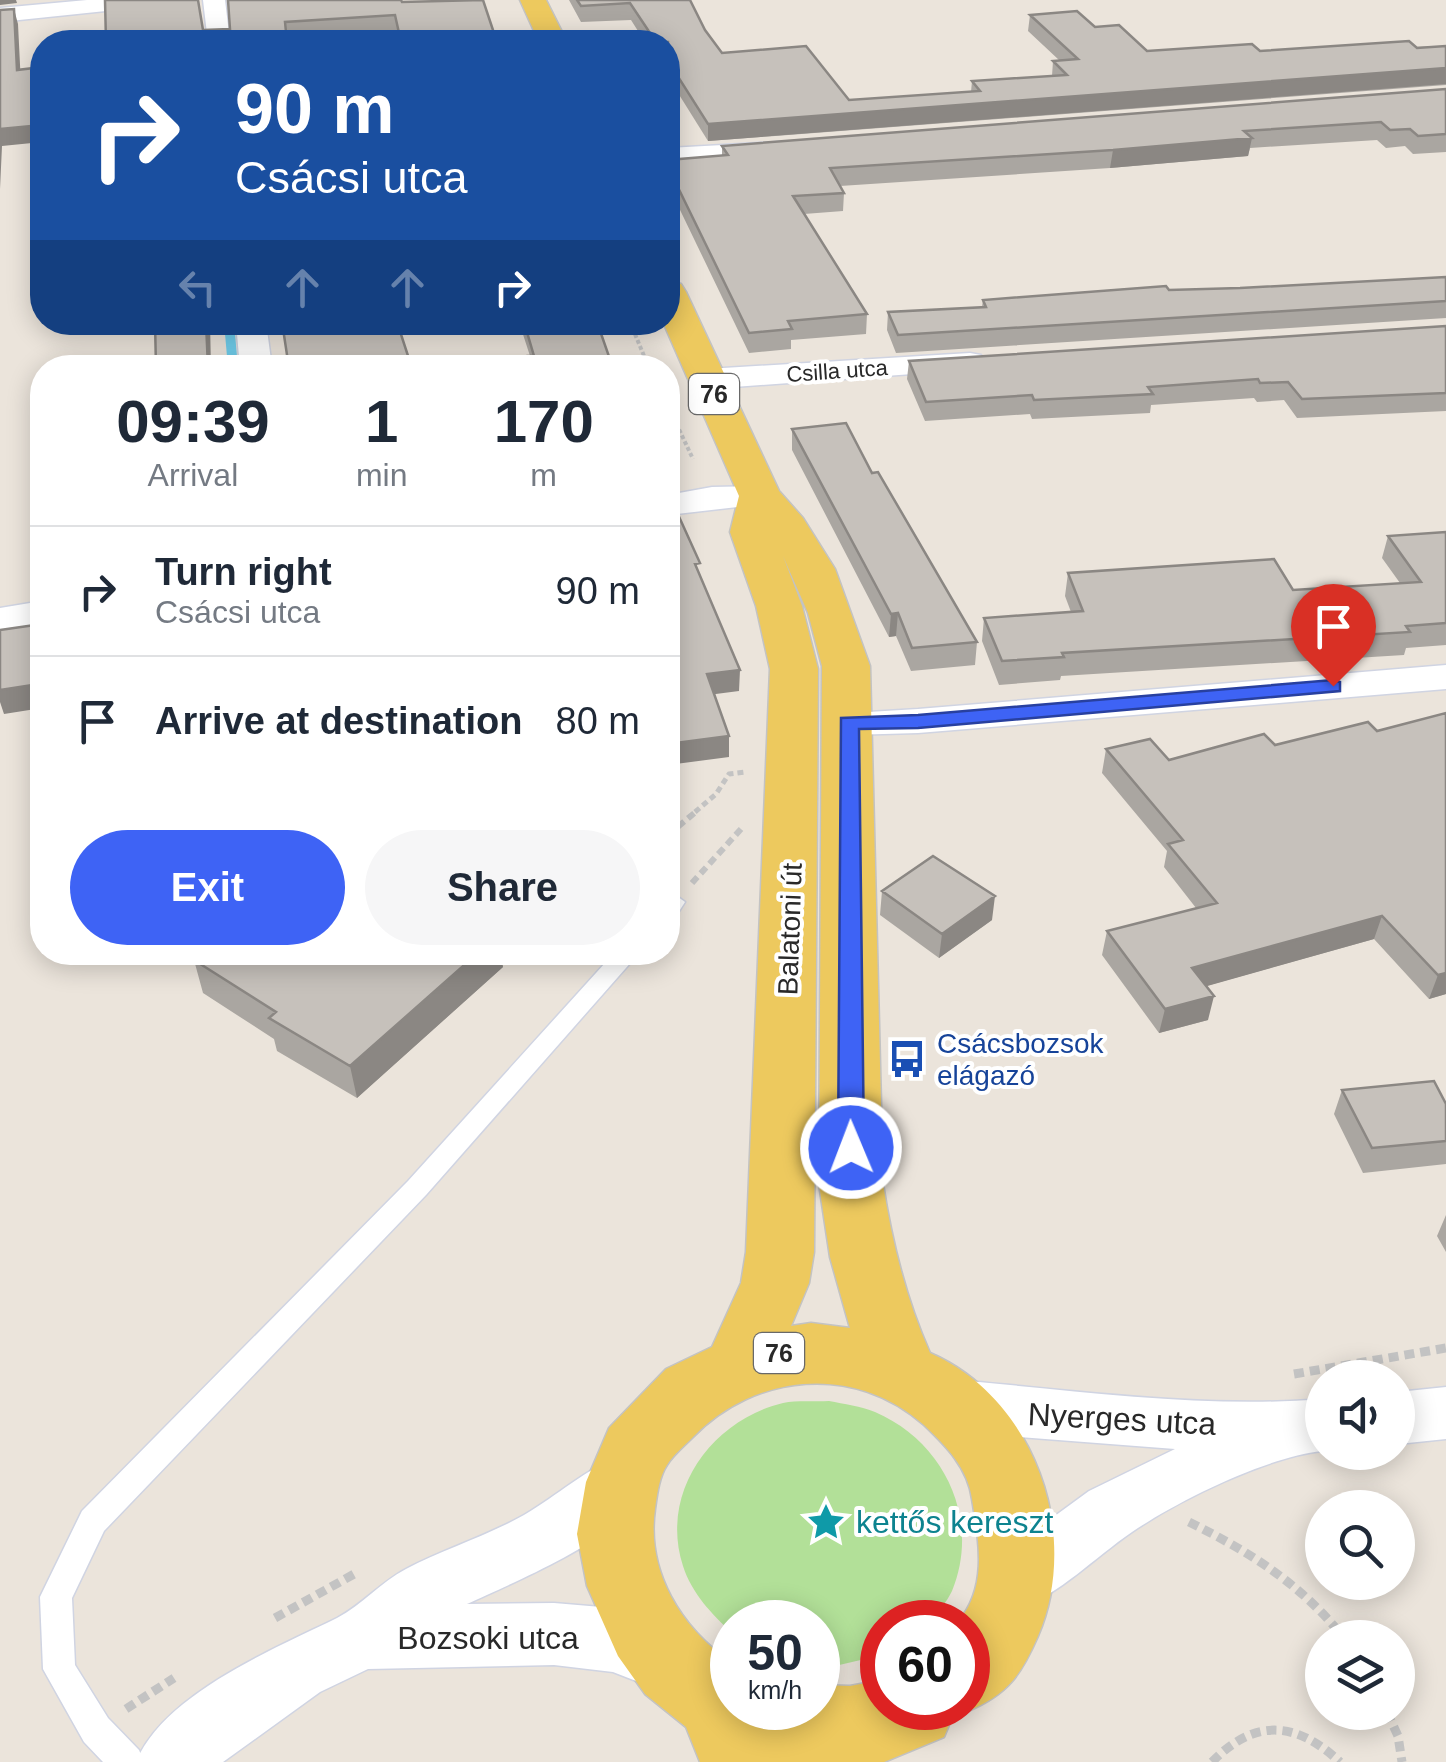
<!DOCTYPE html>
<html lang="en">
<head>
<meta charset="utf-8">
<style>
  :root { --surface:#fff; --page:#f6f6f7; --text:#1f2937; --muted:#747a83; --line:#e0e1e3; --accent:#3e63f5 }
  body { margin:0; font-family:Arial,sans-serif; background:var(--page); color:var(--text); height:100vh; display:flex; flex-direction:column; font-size:38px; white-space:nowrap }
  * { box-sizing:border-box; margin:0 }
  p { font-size:32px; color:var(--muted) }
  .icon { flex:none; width:55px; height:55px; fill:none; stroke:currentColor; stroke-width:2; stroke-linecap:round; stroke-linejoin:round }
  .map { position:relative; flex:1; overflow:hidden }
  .panel { position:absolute; left:30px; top:355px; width:650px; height:610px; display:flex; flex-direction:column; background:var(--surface); border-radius:40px; box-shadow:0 5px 25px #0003 }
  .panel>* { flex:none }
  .top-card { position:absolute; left:30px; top:30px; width:650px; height:305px; border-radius:40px; box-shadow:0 5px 25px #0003; background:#1a4fa0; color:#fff; overflow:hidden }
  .controls { position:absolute; left:1305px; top:1360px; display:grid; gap:20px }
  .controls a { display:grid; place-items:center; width:110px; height:110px; border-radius:50%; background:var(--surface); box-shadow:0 5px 25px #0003; font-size:50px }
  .speed { position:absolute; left:710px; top:1600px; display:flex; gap:20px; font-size:50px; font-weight:700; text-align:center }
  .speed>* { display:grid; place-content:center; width:130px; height:130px; border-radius:50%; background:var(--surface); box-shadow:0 5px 25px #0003; line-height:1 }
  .speed small { font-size:25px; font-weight:400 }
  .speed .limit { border:15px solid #d22; background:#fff; color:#111 }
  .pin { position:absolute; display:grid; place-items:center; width:85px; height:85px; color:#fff; margin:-102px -42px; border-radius:50% 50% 50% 0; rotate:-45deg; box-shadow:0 0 10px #0007 }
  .pin .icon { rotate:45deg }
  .me { position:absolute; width:110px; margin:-55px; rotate:359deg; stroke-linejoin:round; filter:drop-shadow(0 0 8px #0008) }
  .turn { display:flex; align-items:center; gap:35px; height:210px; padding:0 40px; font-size:45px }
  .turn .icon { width:130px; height:130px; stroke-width:2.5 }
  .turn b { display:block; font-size:70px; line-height:85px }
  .lanes { display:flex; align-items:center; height:95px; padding:0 40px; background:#0003; justify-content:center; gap:50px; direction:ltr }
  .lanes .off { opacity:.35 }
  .eta { display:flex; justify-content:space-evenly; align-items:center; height:170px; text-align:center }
  .eta b { font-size:60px; font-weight:700; line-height:70px }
  .action { display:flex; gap:20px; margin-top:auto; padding:20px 40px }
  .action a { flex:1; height:115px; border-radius:60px; background:var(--accent); color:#fff; font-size:40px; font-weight:700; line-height:115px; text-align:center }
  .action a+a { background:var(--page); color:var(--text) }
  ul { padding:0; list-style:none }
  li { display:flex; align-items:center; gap:30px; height:130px; padding:0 40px; border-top:2px solid var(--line) }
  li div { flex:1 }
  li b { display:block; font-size:38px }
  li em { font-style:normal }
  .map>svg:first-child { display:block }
  .green { fill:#b2e098 }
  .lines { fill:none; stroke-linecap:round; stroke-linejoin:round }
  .stream { fill:#70cdeb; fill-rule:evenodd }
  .lane-casing { stroke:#d0d4e2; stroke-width:3 }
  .street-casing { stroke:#d0d4e2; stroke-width:3 }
  .primary-casing { stroke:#c3c3c3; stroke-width:3 }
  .path-far3 { stroke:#c3c3c3; stroke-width:4; stroke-dasharray:4 2.5; stroke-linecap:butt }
  .path-far2 { stroke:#c3c3c3; stroke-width:5; stroke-dasharray:6 4; stroke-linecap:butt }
  .path-far1 { stroke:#c3c3c3; stroke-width:6; stroke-dasharray:8 5; stroke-linecap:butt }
  .path { stroke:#c3c3c3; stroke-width:9; stroke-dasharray:10 6; stroke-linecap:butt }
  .lane { fill:#fff; fill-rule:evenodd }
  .street { fill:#fff; fill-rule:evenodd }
  .primary { fill:#edc95e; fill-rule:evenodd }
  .wall { fill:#aaa6a1 }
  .shaded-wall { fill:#8b8783 }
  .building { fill:#c6c1bb; stroke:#8b8783; stroke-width:2.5 }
  .route { fill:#3e63f5; stroke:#28409f; stroke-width:2.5 }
  .labels { text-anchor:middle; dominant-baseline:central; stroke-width:8; stroke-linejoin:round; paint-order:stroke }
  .far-street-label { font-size:22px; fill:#292929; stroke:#fff }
  .shield { fill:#fff; stroke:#696969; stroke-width:2.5 }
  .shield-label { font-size:25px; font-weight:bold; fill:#292929 }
  .street-label { font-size:28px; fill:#292929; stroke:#fff }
  .transit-label { font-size:28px; fill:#164399; stroke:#fff; text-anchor:start }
  .near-street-label { font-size:32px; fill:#292929; stroke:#fff }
  .near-culture-label { font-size:32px; fill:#0d838f; stroke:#fff; text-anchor:start }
</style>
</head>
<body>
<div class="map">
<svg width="1446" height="1762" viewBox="0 0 1446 1762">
  <rect width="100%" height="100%" fill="#ebe4db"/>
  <path class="green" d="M 829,1401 C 844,1404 861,1406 875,1412 C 945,1442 981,1520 952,1591 C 947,1602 937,1613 929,1622 L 882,1622 L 882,1655 L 835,1666 L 818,1664 L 818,1622 L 732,1622 L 732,1633 C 712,1614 692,1594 683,1566 C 659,1492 712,1420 783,1403 C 797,1400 815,1402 829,1401 Z"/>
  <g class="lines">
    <path class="stream" d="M 224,322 L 234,322 L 238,368 L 228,368 Z"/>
    <g class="lane-casing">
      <path id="lane" d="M 674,894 L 685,902 L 676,916 L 668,918 L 668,896 Z
        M 615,952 L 640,952 L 426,1195 L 104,1531 L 72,1598 L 75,1665 L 108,1718 L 139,1750 L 144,1762 L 103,1762 L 84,1742 L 43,1669 L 40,1597 L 82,1511 L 408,1181 Z"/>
    </g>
    <g class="street-casing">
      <path id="street" d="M 87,0 L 165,0 L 154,6 L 0,22 L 0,8 Z
        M 203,0 L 225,0 L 230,42 L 208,42 Z
        M 780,142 L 789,145 L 793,150 L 789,155 L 668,164 L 668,148 Z
        M 236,322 L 266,322 L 272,368 L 240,368 Z
        M 970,353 L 981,355 L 986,362 L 981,369 L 707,389 L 696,386 L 691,379 L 696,372 L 707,369 Z
        M 760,486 L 772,489 L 777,496 L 772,503 L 668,515 L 668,495 L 712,487 Z
        M 42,601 L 42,623 L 0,630 L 0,608 Z
        M 1446,665 L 1446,689 L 918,733 L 849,735 L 835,732 L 829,723 L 835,714 L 918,709 Z
        M 956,1380 C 1071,1390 1208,1409 1322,1399 L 1322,1451 C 1267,1457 1179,1500 1132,1532 C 1094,1558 1061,1593 1018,1610 L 996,1601 L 986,1580 L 996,1559 L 1089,1491 L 1175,1449 L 956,1432 L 935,1424 L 927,1406 L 935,1388 Z
        M 1446,1387 L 1446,1439 L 1398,1444 L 1398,1392 Z
        M 622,1455 L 644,1463 L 652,1483 C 629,1535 519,1580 467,1604 L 554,1603 L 613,1608 L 690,1638 L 700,1661 L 690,1684 L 667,1693 L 613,1672 L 554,1665 L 368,1669 L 320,1692 L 223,1762 L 136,1762 C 164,1694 274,1649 337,1618 C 362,1605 381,1582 406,1569 C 444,1549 487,1536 524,1515 C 558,1495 586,1469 622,1455 Z"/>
    </g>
    <g class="primary-casing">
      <path id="primary" d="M 520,0 L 546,0 L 567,42 L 539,42 Z
        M 668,281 L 681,284 L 686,292 L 779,491 L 803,518 L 835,569 L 870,666 L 883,1184 C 892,1243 906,1299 930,1353 C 1034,1398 1082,1533 1038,1636 C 1021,1675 1008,1694 968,1711 L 960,1708 L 968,1708 L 968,1622 L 958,1622 C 988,1587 979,1542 972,1499 C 968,1468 946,1446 924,1425 C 855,1363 755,1373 693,1437 C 684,1446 673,1455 667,1465 C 659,1477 657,1495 655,1509 C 646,1572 681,1628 732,1663 L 732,1708 L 818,1708 L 818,1685 L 850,1686 L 882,1680 L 882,1708 L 956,1708 L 944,1737 L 884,1762 L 700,1762 L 686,1727 L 645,1694 L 618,1656 L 587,1586 L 577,1534 L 586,1482 L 609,1428 L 666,1369 L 712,1347 L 741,1283 L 746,1252 L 770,669 L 756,606 L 730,532 L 739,496 L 663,322 L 668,322 ZM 783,556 L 808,613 L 822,666 L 819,1184 L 830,1257 L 850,1328 L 811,1323 L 791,1326 L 809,1283 L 814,1252 L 818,669 L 802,606 Z"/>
    </g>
    <path class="path-far3" d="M 630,322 L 649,368
      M 668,406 L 693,459"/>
    <path class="path-far2" d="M 695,812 L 716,794 L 729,774 L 745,772"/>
    <path class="path-far1" d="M 668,835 L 698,810
      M 692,883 L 741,829"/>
    <path class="path" d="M 1294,1374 L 1446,1348
      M 1189,1522 C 1250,1552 1301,1584 1344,1638
      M 275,1618 L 356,1573
      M 126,1709 L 174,1678
      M 1387,1712 L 1398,1736 L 1402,1762
      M 1212,1762 C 1255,1718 1296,1721 1340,1762"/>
    <use href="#lane" class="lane"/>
    <use href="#street" class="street"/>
    <use href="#primary" class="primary"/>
  </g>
  <path class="wall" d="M 569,0 L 690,0 L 705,30 L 722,53 L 849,100 L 971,92 L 972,81 L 1052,76 L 1053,61 L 1059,60 L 1028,31 L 1030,15 L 1095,27 L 1147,51 L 1260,51 L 1446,46 L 1446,85 L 708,141 L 668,77 L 668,42 L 645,42 L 631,20 L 581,22 Z
    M 402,2 L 497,42 L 399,42 L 396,30 L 287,37 L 106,42 L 203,30 L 230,29 Z
    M 1446,89 L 1446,152 L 1413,154 L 1405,146 L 1386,148 L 1377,140 L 1250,148 L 1248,156 L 1110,168 L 840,186 L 844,193 L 843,211 L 804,214 L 867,314 L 866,334 L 791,340 L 791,349 L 749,353 L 668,185 L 668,160 L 722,155 L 722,146 Z
    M 1446,277 L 1446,318 L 896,353 L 887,330 L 888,312 L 982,307 L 983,300 L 1169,290 L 1240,288 Z
    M 519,322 L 597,322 L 613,368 L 528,368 L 528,356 L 530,356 Z
    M 1446,326 L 1446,411 L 1297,418 L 1284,400 L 1257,402 L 1254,398 L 1151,405 L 1150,413 L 1032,419 L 1030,414 L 925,421 L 907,379 L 909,361 Z
    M 410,362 L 410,368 L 289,368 Z
    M 792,429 L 872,473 L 977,642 L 975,665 L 911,671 L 896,636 L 889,637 L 792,450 Z
    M 1446,532 L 1446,645 L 1406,648 L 1404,655 L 1061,676 L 1060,680 L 999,685 L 982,641 L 984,618 L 1071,612 L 1065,596 L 1068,573 L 1293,590 L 1400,583 L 1382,558 L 1388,536 Z
    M 1377,731 L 1446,994 L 1429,999 L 1374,939 L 1206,986 L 1208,1020 L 1159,1033 L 1102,955 L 1107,931 L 1196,908 L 1164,867 L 1167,851 L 1102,773 L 1106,749 L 1169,760 Z
    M 882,891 L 992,920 L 939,958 L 880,915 Z
    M 194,960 L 503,967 L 357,1098 L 277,1051 L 274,1039 L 203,993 Z
    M 1342,1090 L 1446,1104 L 1446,1164 L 1363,1173 L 1334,1114 Z
    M 1446,1215 L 1446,1252 L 1437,1236 Z"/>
  <path class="shaded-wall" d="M 0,0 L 16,0 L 17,3 L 0,5 Z
    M 14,9 L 18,24 L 21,85 L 17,70 Z
    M 1446,68 L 1446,84 L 708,141 L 708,124 Z
    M 42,125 L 42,142 L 2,146 L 0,189 L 0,129 Z
    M 1252,138 L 1248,156 L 1110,168 L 1113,150 Z
    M 206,322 L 210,322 L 211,368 L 208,368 Z
    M 898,613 L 896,636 L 889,637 L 891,614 Z
    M 38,663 L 42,663 L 42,708 L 4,714 L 0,702 L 0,690 Z
    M 740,670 L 739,691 L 708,695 L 707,674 Z
    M 729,736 L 729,757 L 668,765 L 668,744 Z
    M 995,896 L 992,920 L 939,958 L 942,934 Z
    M 1382,916 L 1374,939 L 1186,992 L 1192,968 Z
    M 479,952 L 501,952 L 503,967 L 357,1098 L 350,1066 Z
    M 1446,973 L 1446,994 L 1429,999 L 1438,975 Z
    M 1214,996 L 1208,1020 L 1159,1033 L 1165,1009 Z"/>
  <path class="building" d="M 105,0 L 198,0 L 203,30 L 230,29 L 228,0 L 401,0 L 402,2 L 483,0 L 497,42 L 401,42 L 395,15 L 285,22 L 287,42 L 106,42 Z
    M 577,0 L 690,0 L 705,30 L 722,53 L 806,46 L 849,100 L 980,91 L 972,81 L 1067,75 L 1053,61 L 1078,59 L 1030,15 L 1077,11 L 1095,27 L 1119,25 L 1147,51 L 1252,44 L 1260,51 L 1409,41 L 1417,48 L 1446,46 L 1446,68 L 708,124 L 668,61 L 668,42 L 656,42 L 630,3 L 581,6 Z
    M 14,9 L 17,70 L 34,68 L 35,75 L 42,75 L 42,125 L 0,129 L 0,10 Z
    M 1446,89 L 1446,134 L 1418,136 L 1410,129 L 1390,130 L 1381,122 L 1244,131 L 1252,138 L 1113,150 L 830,168 L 844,193 L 793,196 L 867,314 L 788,321 L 792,329 L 749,333 L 668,167 L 668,160 L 728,155 L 722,146 Z
    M 1446,277 L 1446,301 L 898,335 L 888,312 L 986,307 L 983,300 L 1166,286 L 1169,290 L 1240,288 Z
    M 155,322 L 206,322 L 208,368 L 156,368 Z
    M 282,322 L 397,322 L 410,362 L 352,368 L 289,368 Z
    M 524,322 L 597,322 L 613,368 L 531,368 L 528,356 L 534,356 Z
    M 1446,326 L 1446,393 L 1302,399 L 1288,382 L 1260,383 L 1258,379 L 1148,387 L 1153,394 L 1034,400 L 1032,395 L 926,402 L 909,361 Z
    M 846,423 L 872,473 L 878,472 L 977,642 L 912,648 L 898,613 L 891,614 L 792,429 Z
    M 668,497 L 671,499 L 700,563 L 695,564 L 740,670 L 707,674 L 729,736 L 668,744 Z
    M 1446,532 L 1446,623 L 1406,626 L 1410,632 L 1062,653 L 1064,657 L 1002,661 L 984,618 L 1083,611 L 1068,573 L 1274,559 L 1293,590 L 1421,582 L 1388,536 Z
    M 42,624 L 42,663 L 38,663 L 39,684 L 0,690 L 0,630 Z
    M 1446,713 L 1446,973 L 1438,975 L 1382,916 L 1192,968 L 1214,996 L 1165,1009 L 1107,931 L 1217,903 L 1168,844 L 1183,840 L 1106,749 L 1150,739 L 1169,760 L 1264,734 L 1275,745 L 1368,722 L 1377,731 Z
    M 933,856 L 995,896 L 942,934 L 882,891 Z
    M 205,952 L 479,952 L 350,1066 L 269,1018 L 276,1012 L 194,960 Z
    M 1434,1081 L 1446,1104 L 1446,1141 L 1372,1148 L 1342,1090 Z"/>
  <path class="route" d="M 1333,680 L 1340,682 L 1340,691 L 918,728 L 859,729 L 864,1148 L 860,1155 L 842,1155 L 838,1148 L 841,718 L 918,715 Z"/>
  <defs>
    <g id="bus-bare" transform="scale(3)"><path d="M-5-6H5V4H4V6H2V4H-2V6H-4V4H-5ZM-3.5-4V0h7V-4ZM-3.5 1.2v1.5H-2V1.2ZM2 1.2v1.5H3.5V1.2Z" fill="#1a4fb4" stroke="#fff" stroke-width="2.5" paint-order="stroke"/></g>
    <g id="sight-bare" transform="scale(3)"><path d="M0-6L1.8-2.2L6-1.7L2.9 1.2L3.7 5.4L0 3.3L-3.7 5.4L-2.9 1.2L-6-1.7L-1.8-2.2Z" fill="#0f9aa8" stroke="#fff" stroke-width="2.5" paint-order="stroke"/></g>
  </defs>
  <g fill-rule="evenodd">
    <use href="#bus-bare" x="907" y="1059"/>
    <use href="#sight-bare" x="826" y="1522"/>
  </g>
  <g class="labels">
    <g class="far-street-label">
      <text transform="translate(837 371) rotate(-4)">Csilla utca</text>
    </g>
    <g class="shield">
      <rect x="689" y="374" width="50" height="40" rx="8"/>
      <rect x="754" y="1333" width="50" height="40" rx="8"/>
    </g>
    <g class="shield-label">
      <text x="714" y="394">76</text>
      <text x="779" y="1353">76</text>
    </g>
    <g class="street-label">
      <text transform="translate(790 929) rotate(-88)">Balatoni út</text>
    </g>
    <g class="transit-label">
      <text x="937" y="1043">Csácsbozsok<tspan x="937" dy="32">elágazó</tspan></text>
    </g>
    <g class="near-street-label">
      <text transform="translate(1122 1419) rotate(3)">Nyerges utca</text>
      <text x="488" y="1638">Bozsoki utca</text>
    </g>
    <g class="near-culture-label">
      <text x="856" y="1522">kettős kereszt</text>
    </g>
  </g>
</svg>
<div class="controls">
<a><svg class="icon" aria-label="sound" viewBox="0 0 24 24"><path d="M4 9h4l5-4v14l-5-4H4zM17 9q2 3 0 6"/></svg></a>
<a><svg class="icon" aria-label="search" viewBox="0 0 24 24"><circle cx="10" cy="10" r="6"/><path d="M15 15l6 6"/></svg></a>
<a><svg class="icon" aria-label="layers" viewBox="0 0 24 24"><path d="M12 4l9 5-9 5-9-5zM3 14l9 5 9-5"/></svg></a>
</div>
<div class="speed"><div>50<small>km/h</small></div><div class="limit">60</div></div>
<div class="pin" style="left:1333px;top:686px;background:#d93025"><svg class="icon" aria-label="arrive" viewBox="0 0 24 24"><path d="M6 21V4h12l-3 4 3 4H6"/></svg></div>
<svg class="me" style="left:851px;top:1148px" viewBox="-20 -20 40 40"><circle r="17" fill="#3e63f5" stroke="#fff" stroke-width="3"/><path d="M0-11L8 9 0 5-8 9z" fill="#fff"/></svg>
<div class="top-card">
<div class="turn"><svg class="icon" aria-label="right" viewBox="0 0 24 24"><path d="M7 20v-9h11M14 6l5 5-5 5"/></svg><div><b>90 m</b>Csácsi utca</div></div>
<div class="lanes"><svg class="icon off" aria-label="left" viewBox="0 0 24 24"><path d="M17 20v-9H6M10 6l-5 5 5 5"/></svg><svg class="icon off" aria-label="ahead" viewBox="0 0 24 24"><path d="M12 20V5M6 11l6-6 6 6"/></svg><svg class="icon off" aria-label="ahead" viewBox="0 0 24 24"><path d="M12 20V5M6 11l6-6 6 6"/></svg><svg class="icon" aria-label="right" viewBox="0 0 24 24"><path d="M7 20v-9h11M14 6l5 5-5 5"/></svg></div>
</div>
<section class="panel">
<div class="eta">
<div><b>09:39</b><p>Arrival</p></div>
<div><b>1</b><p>min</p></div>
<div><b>170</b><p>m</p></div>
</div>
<ul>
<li><svg class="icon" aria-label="right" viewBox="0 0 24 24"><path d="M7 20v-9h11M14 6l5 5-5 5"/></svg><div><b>Turn right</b><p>Csácsi utca</p></div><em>90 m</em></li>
<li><svg class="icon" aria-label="arrive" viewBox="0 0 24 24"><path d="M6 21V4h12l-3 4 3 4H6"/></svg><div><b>Arrive at destination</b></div><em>80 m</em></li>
</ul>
<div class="action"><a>Exit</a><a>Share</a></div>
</section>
</div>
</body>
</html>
